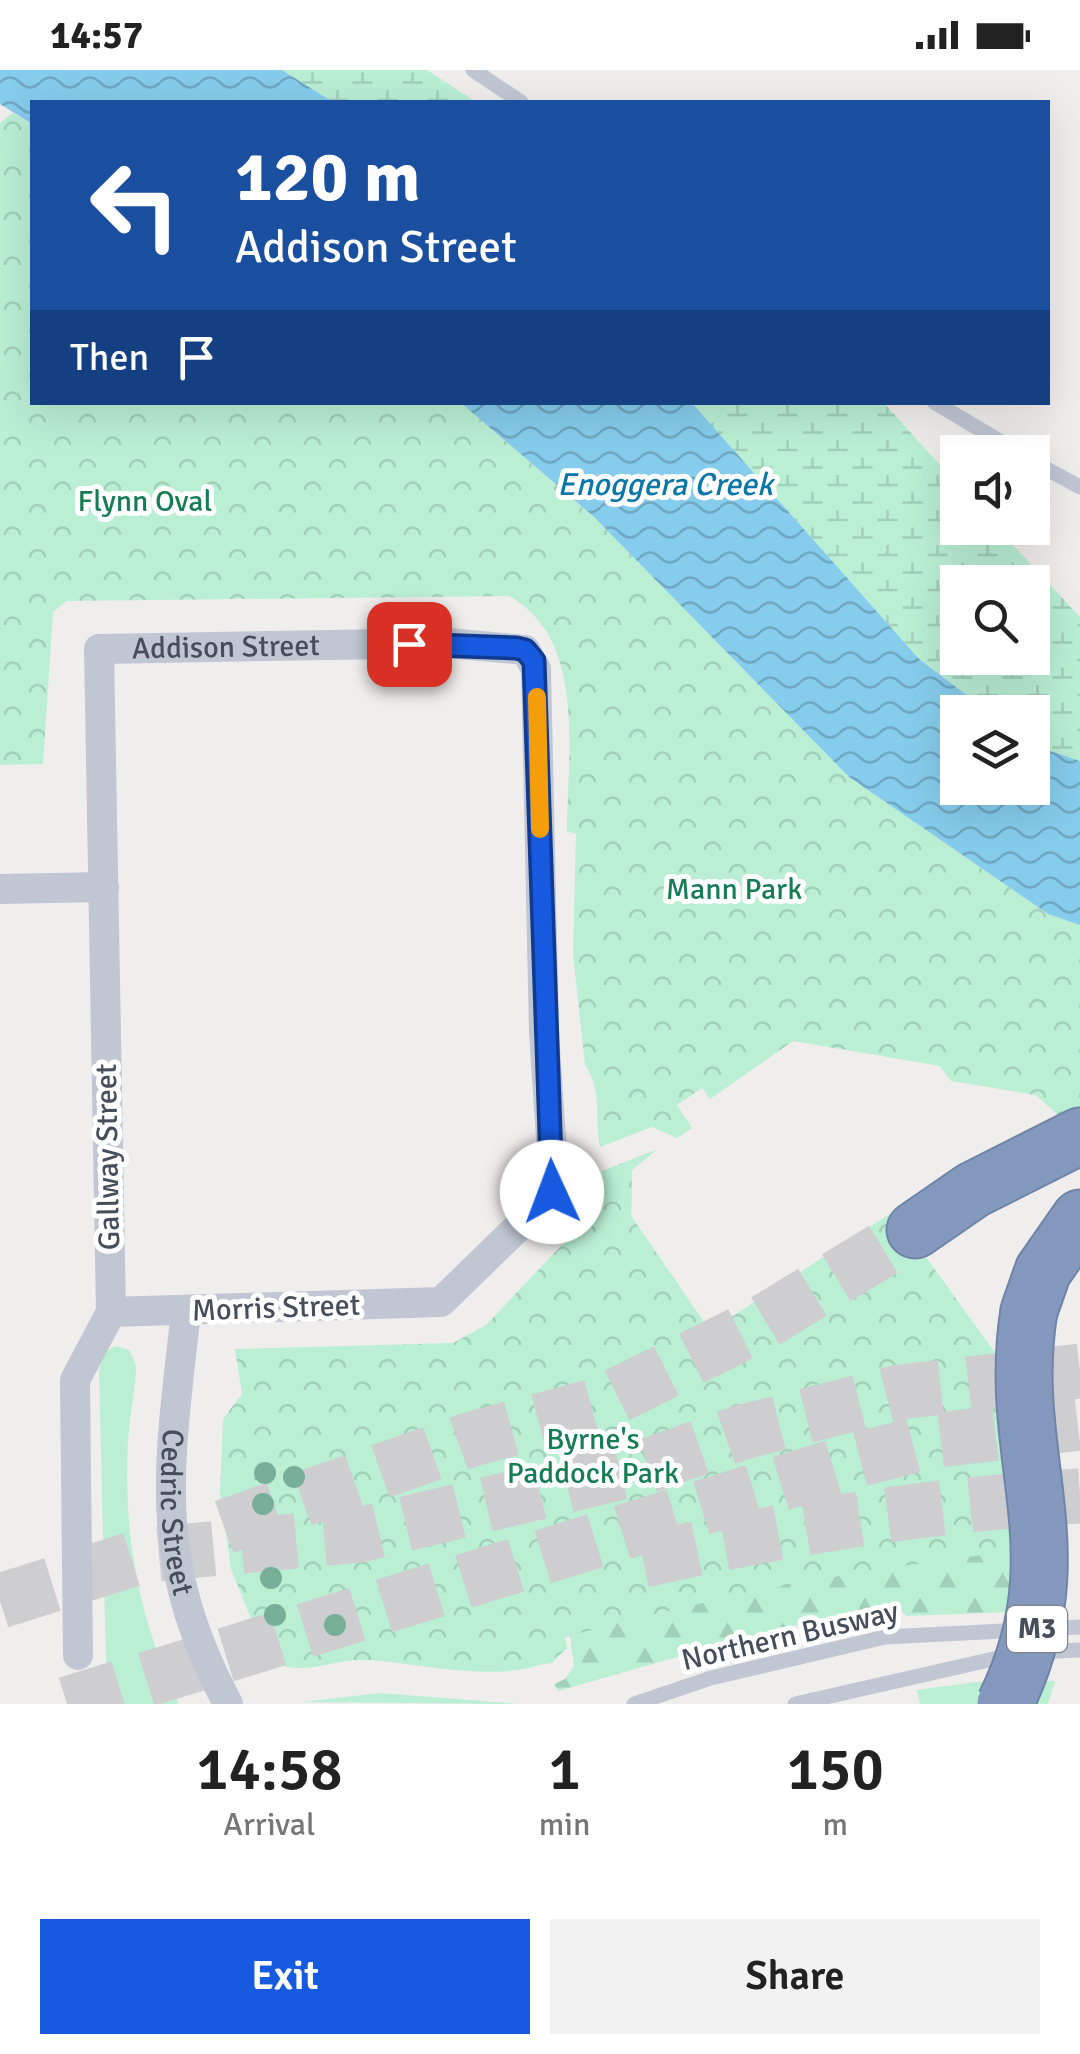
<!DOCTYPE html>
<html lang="en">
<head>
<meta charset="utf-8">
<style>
  :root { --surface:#fff; --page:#f2f2f2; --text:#222; --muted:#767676; --accent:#1759df }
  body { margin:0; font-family:Signika,sans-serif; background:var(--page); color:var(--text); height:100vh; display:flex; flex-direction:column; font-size:38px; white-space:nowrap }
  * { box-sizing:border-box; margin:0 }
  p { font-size:32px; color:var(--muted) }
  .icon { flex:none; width:55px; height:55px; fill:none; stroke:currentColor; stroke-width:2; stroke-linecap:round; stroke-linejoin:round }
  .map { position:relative; height:1634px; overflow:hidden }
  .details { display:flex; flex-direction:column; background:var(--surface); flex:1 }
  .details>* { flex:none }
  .top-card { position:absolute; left:30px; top:30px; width:1020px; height:305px; border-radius:0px; box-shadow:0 10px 40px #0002; background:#1a4fa0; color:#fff; overflow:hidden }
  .tools { position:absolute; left:940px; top:365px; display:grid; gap:20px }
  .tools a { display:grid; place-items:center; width:110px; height:110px; border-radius:0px; background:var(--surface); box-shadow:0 10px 40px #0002; font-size:50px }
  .pin { position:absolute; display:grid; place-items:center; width:85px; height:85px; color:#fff; margin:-42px; border-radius:20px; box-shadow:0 5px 15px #0006 }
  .me { position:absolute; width:110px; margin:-55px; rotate:358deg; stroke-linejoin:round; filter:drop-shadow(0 0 8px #0008) }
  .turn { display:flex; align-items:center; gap:35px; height:210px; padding:0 40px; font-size:45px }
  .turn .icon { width:130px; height:130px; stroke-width:2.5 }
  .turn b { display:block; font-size:70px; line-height:85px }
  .then { display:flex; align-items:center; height:95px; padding:0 40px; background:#0003; gap:20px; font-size:38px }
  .eta { display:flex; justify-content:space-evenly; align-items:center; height:170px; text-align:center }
  .eta b { font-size:60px; font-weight:600; line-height:70px }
  .primary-button { display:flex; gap:20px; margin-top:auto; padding:20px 40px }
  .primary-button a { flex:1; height:115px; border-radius:0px; background:var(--accent); color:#fff; font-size:40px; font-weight:600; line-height:115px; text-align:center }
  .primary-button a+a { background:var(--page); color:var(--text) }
  .status { display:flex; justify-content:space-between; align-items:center; height:70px; padding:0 50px; background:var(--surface); direction:ltr }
  .status svg { height:28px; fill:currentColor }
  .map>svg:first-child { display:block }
  .grass { fill:#baefd4 }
  .forest { fill:url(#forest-firs) }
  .wetland { fill:url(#wetland-marsh); fill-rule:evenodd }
  .park { fill:url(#park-crowns) }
  .water { fill:url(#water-waves) }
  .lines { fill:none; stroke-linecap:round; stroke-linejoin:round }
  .highway-tunnel { stroke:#cecdd0; stroke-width:55; stroke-dasharray:55 28; stroke-linecap:butt }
  .highway-casing { stroke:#6f84a9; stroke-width:59 }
  .lane { stroke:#c0c7d3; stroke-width:15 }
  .street { stroke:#c0c7d3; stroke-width:30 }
  .highway { stroke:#8499bd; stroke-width:55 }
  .highway-bridge-casing { stroke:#6f84a9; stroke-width:59; stroke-linecap:butt }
  .highway-bridge { stroke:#8499bd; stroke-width:55 }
  .tree { fill:#78af99 }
  .route-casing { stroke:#0f3a91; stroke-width:25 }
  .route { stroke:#1759df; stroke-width:18 }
  .slow { stroke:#f59e0b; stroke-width:18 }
  .labels { text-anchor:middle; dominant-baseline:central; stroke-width:10; stroke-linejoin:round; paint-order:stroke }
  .shield { fill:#fff; stroke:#7d838c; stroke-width:2.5 }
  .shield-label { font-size:28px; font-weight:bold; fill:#454e5a }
  .park-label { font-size:30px; fill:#167c54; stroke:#fff }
  .street-label { font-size:30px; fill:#454e5a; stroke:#fff }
  .water-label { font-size:32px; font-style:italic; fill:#0b76a8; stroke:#fff }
</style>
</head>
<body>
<div class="status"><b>14:57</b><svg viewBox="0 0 49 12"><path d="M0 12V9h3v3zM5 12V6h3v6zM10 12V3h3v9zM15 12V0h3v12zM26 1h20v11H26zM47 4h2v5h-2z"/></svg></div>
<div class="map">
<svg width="1080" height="1634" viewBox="0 0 1080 1634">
  <defs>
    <pattern id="forest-firs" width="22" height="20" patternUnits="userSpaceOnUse" patternTransform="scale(2.5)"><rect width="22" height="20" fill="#baefd4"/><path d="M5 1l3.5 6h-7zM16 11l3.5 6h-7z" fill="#a1cfb8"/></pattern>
    <pattern id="wetland-marsh" width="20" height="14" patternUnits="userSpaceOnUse" patternTransform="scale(2.5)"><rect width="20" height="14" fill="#baefd4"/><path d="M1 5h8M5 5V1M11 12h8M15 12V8" fill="none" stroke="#a1cfb8"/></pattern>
    <pattern id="park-crowns" width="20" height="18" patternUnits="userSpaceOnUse" patternTransform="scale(2.5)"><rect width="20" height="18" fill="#baefd4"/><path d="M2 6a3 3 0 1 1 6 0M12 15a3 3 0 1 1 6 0" fill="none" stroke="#a1cfb8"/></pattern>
    <pattern id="water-waves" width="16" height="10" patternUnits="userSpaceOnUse" patternTransform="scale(2.5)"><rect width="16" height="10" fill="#86ccec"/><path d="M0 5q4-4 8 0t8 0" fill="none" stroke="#6fa8c2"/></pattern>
  </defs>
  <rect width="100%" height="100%" fill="#f0eded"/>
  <path class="grass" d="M 116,1276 L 129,1280 L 136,1295 C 136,1321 129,1346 128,1372 C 123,1465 139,1550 179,1634 L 107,1634 L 99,1300 L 104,1282 Z
    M 1055,1611 L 1048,1634 L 920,1634 L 917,1620 L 975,1612 Z
    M 380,1623 L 519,1634 L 302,1632 Z"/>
  <path class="forest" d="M 656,1080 L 632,1100 L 631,1146 L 710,1261 L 893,1142 L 998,1287 L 1018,1481 L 1010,1542 L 907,1546 L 892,1533 L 743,1568 L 558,1621 L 554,1614 L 565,1609 L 574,1596 L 570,1566 L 564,1567 L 567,1578 L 552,1593 L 497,1601 L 709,1273 L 604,1125 L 602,1101 Z"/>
  <path class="wetland" d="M 282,0 L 427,0 L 476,32 L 333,32 Z
    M 692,333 L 884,333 L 957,414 L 958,458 L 997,458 L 1080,547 L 1080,691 L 1033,675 L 1032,642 L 989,642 L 919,589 ZM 958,512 L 1032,512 L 1032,588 L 958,588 Z"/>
  <path class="park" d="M 13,43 L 32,54 L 32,332 L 461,333 L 593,446 L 849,707 L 1048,844 L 1080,855 L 1080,1039 L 1060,1047 L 1036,1025 L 951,1011 L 940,996 L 793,971 L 710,1029 L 702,1018 L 677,1035 L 692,1058 L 677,1068 L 652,1057 L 600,1077 C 594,1048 603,1020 585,995 L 573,884 L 576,764 L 567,761 C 567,685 588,570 509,526 L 67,531 L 53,542 L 43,694 L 0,695 L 0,53 Z
    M 656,1080 L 632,1100 L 631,1146 L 710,1261 L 893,1142 L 998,1287 L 1018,1481 C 864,1498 715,1526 565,1567 L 567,1578 C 523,1622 422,1592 365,1590 C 330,1589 299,1610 267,1588 L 231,1499 L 220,1422 L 223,1349 L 242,1324 L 235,1279 L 453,1273 L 486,1255 L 577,1159 L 594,1122 L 604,1121 L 602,1101 Z"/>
  <path class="water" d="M 0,0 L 282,0 L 333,32 L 32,32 L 32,54 L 0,34 Z
    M 461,333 L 692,333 L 919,589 L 989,642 L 958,642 L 958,718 L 1032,718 L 1033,675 L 1080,691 L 1080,855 L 1048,844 L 849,707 L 593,446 Z"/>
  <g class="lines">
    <path class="highway-tunnel" d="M 224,1457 L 472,1369 L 598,1335 L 762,1253 L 915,1160
      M 643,1490 C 787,1458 932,1434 1080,1426
      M 0,1531 L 146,1485 L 359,1465 L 647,1396 L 743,1362 L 900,1322 L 1080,1301
      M 67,1634 L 853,1391 L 930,1371 L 1080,1353"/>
    <g class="highway-casing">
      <path id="highway" d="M 915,1160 L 973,1120 L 1080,1066
        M 1029,1241 L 1043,1201 L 1080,1148"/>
    </g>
    <path class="lane" d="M 473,0 L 521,32
      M 934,332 L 1018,382
      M 1032,391 L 1080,417
      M 1034,1582 L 1080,1580
      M 634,1634 L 711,1608 L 885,1567 L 1080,1557
      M 795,1634 L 1011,1585"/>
    <g class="street">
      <path d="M 0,819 L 104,817"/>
      <path id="s1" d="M 186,1241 C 169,1398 150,1487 228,1634"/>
      <path id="s2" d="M 78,1585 L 75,1310 L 111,1242 L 99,579 L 448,573 L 525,580 L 536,599 L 544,963 L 554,1114 L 549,1127 L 441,1232 L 111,1242"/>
    </g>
    <use href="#highway" class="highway"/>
    <g class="highway-bridge-casing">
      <path id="highway-bridge" d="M 1005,1634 C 1080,1482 1005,1387 1029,1241"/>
    </g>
    <use href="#highway-bridge" class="highway-bridge"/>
  </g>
  <g class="tree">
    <circle cx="265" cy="1403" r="11"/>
    <circle cx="294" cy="1407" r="11"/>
    <circle cx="263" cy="1434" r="11"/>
    <circle cx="271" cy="1508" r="11"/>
    <circle cx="275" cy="1545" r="11"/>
    <circle cx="335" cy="1555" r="11"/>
  </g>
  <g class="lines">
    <g class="route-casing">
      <path id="route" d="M 409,574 L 516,578 L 525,580 L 534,591 L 552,1122"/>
    </g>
    <use href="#route" class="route"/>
    <path class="slow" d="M 537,627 L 540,759"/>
  </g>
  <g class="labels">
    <rect class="shield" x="1007" y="1536" width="60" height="46" rx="8"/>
    <g class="shield-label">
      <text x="1037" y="1559">M3</text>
    </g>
    <g class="park-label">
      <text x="145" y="431">Flynn Oval</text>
      <text x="734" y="819">Mann Park</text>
      <text x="593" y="1369">Byrne's<tspan x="593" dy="34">Paddock Park</tspan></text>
    </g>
    <g class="street-label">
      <text stroke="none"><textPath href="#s2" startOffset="1142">Addison Street</textPath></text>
      <text transform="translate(108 1087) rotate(-91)">Gallway Street</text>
      <text transform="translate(276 1238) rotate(-2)">Morris Street</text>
      <text stroke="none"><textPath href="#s1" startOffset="202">Cedric Street</textPath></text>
      <text transform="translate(790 1566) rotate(-13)">Northern Busway</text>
    </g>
    <g class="water-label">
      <text x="665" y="414">Enoggera Creek</text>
    </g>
  </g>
</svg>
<div class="tools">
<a><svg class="icon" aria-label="sound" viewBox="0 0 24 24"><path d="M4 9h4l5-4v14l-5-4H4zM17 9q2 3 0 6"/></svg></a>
<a><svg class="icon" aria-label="search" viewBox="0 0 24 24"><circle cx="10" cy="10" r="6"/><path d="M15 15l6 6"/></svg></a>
<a><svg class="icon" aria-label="layers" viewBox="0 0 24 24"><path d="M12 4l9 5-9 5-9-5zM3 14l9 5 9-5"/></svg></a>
</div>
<div class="pin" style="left:409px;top:574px;background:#d93025"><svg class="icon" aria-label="arrive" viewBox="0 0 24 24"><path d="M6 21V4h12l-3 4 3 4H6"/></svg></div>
<svg class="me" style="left:552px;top:1122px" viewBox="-20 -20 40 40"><circle r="19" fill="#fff"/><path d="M0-13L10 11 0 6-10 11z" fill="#1759df"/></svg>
<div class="top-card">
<div class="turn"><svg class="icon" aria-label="left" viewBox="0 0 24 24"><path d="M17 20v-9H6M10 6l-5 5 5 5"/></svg><div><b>120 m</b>Addison Street</div></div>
<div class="then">Then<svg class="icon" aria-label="arrive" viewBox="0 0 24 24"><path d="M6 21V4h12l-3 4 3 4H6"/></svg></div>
</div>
</div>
<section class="details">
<div class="eta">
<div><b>14:58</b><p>Arrival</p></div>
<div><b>1</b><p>min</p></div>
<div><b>150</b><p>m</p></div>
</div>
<div class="primary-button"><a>Exit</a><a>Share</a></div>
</section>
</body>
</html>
